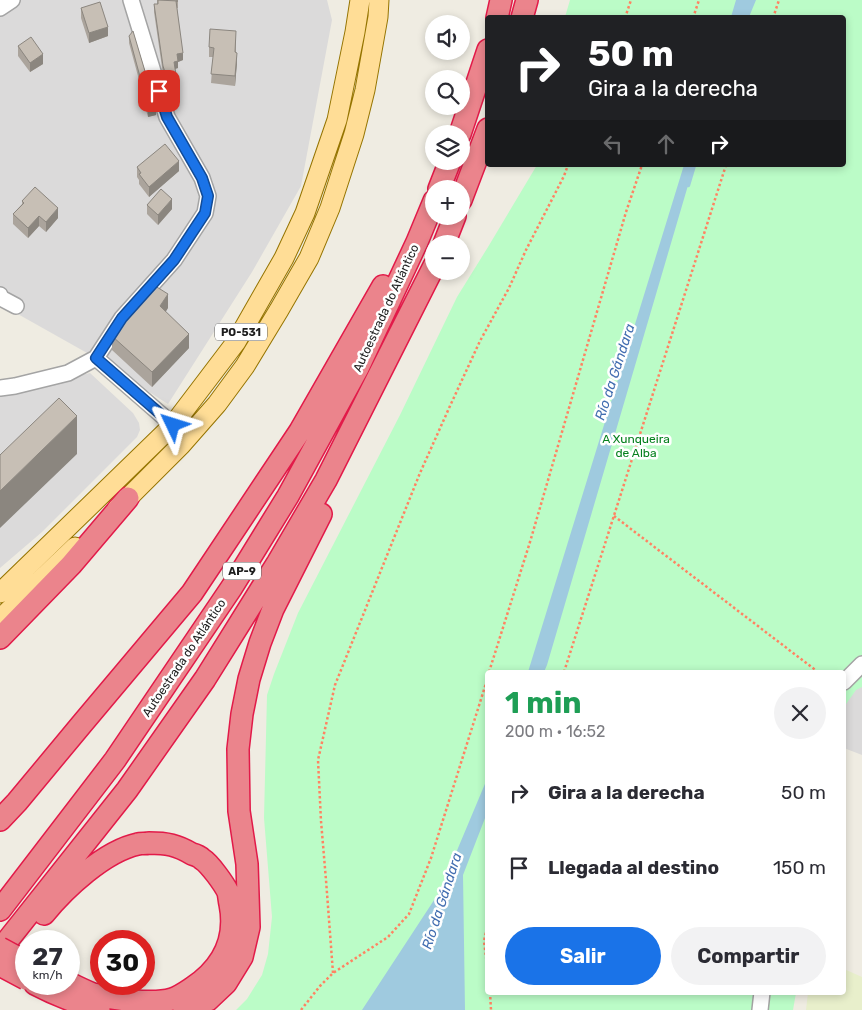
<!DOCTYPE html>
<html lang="es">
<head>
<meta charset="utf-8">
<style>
  :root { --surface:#fff; --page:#f2f2f3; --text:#2b2b33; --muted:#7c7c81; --accent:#1a73e8 }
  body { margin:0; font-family:Rubik,sans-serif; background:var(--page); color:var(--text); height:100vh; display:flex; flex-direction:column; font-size:19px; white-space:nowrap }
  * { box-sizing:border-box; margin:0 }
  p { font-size:16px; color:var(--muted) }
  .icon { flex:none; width:28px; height:28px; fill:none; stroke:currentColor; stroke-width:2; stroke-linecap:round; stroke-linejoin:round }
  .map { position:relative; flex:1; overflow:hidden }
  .drawer { position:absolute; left:485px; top:670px; width:361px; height:325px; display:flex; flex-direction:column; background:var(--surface); border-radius:5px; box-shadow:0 2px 8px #0003 }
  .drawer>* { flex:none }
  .banner { position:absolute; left:485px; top:15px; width:361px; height:152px; border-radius:5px; box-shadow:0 2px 8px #0003; background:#202124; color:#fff; overflow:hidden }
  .controls { position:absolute; left:425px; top:15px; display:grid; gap:10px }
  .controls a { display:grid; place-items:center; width:45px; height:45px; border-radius:50%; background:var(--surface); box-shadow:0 2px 8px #0003; font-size:25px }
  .speed { position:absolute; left:15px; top:930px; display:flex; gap:10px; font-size:25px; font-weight:700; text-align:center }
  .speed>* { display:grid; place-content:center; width:65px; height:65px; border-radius:50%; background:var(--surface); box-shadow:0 2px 8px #0003; line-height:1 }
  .speed small { font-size:12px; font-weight:400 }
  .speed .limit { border:8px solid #d22; background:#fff; color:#111 }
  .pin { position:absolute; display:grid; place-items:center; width:42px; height:42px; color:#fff; margin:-21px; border-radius:10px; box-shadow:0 2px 8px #0006 }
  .me { position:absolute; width:55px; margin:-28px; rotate:311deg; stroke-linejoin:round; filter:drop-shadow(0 0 4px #0008) }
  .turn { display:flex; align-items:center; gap:18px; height:105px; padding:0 20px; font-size:22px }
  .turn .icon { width:65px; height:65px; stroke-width:2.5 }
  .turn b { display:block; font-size:35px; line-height:42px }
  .lanes { display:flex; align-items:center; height:48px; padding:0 20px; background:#0003; justify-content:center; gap:25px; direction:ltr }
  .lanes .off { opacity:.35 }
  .round { display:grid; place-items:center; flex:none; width:52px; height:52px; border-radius:26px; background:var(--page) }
  .overview { display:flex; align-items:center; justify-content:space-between; height:85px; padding:0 20px }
  h1 { font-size:30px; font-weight:700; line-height:38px; color:#1e9e55 }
  .button { display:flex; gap:10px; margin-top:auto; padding:10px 20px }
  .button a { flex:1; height:58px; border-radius:30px; background:var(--accent); color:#fff; font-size:20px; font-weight:700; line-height:58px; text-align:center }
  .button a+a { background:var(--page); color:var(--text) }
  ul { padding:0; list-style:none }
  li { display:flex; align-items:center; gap:15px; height:75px; padding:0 20px }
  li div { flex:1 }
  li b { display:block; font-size:19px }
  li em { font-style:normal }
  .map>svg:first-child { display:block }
  .residential { fill:#dbdada }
  .farmland { fill:#e8efcb }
  .park { fill:#bbfcc7 }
  .water { fill:#9fcadf }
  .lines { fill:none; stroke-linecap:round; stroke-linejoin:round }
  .stream { stroke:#9fcadf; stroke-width:4.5 }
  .minor-casing { stroke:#a4a4a4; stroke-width:18 }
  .major-casing { stroke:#957400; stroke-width:21 }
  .highway-casing { stroke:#e21a49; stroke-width:24 }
  .path { stroke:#ff8362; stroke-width:2.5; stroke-dasharray:2.5 2.5; stroke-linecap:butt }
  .minor { stroke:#fff; stroke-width:15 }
  .major { stroke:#ffdd96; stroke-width:19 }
  .highway { stroke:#eb848c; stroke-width:21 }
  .highway-bridge-casing { stroke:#e21a49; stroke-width:24; stroke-linecap:butt }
  .highway-bridge { stroke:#eb848c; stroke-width:21 }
  .wall { fill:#aba49c }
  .shaded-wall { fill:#8b867f }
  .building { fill:#c7bfb5; stroke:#8b867f }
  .route-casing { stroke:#114b97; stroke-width:12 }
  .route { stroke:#1a73e8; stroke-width:9 }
  .labels { text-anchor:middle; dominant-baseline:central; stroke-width:5; stroke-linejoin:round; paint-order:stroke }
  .shield { fill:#fff; stroke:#616161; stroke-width:1 }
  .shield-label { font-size:11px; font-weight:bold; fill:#1d1d1d }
  .street-label { font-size:12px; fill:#1d1d1d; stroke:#fff }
  .park-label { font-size:12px; fill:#05801d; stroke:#fff }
  .water-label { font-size:14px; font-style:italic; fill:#446fb1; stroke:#fff }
</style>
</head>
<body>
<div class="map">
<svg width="862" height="1010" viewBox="0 0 862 1010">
  <rect width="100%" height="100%" fill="#efece2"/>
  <path class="residential" d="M 0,0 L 327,0 L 332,20 L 301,186 L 252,272 L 168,404 L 96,358 L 0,304 Z
    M 90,373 L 133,413 L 139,423 L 140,430 L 137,437 L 42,532 L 0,568 L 0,394 Z
    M 862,663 L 862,755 L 844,748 L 844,681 Z"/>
  <path class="farmland" d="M 844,969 L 862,977 L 862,1010 L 806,1010 L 808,993 L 844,992 Z"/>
  <path class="park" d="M 570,0 L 862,0 L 862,687 L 856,690 L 844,707 L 844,672 L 488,672 L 488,992 L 796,993 L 793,1010 L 236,1010 L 247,999 L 262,975 L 268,954 L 272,917 L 264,818 L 267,695 L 274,674 L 298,613 L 400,415 L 457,297 L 488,247 L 537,165 L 844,165 L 844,18 L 565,17 Z"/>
  <path class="water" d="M 736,0 L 756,0 L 749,17 L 731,17 Z
    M 684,165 L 694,165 L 547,665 L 544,672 L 528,672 Z
    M 487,779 L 487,813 L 463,875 L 465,1010 L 362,1010 L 440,891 Z"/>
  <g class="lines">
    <path class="stream" d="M 688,185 L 694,165"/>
    <g class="minor-casing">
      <path id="minor" d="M 131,0 L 167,117 L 202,178 L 208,196 L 205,213 L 174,260 L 122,318 L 96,358 L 173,425
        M 0,8 L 12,0
        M 0,295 L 1,298 L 16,306
        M 0,388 L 15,386 L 68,373 L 96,358
        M 844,682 L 862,664
        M 760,1010 L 762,992"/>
    </g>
    <g class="major-casing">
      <path id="major" d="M 117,509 L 181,445 L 217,404 L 245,366 L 279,310 L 309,258 L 330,208 L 354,134 L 365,90 L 378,17 L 379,0
        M 0,593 L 173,425 L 236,342 L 284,258 L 305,213 L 337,120 L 355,32 L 360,0
        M 0,619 L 75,547"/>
    </g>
    <g class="highway-casing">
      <path id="highway" d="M 497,18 L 501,0
        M 522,18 L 527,0
        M 460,134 L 488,50
        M 439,189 L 450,161
        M 461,200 L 488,129
        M 444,244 L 455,216
        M 0,638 L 71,565 L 128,498
        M 0,820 L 17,802 L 81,725 L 192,593 L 300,431 L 383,286
        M 0,910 L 115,760 L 232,587 L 288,496 L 358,368 L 417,242 L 434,201
        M 44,914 C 65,888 105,851 138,844 C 141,843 145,844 149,843 C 167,843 177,845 192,854 C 196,855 200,857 202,859 C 210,864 224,884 228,892 C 229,896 229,900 230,904 C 237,939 222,968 192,988 C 186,992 179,997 172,999 C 152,1005 113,999 93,994 C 85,991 77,987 69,983
        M 0,950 L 127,790 L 205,679 L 278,562 L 326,480 L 434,266
        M 35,984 C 56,995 77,1003 99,1010
        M 184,1010 L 208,1000 L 226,983 L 242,957 L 249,927 L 247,864 L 239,811 L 238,749 L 242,714 L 249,679 L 260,643 L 273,609 L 321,514"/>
    </g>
    <path class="path" d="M 625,18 L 631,0
      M 693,18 L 699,0
      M 773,18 L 779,0
      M 614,516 L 818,672
      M 489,672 L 530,542 L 626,212 L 642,165
      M 564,672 L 726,165
      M 488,923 L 484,941 L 488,973
      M 333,973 L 326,880 L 321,821 L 318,760 L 335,685 L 420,473 L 450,406 L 480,341 L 509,288 L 526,250 L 564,176 L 568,165
      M 490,992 L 491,1010
      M 301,1010 L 320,986 L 333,973 L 388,937 L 409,914 L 431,858 L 488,677"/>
    <use href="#minor" class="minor"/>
    <use href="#major" class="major"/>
    <use href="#highway" class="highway"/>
    <g class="highway-bridge-casing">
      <path id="highway-bridge" d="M 0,948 L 26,962
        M 0,965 L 26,979"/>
    </g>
    <use href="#highway-bridge" class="highway-bridge"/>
  </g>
  <path class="wall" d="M 157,0 L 178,0 L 178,8 L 177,8 L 183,60 L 178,62 L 178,68 L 175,69 L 178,94 L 173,105 L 163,74 L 154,12 L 154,4 L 157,4 Z
    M 81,8 L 108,36 L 89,43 L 81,18 Z
    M 129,36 L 156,115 L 148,117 L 141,92 L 141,87 L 129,43 Z
    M 236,40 L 236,53 L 237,62 L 235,86 L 211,83 L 213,57 L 209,57 L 209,47 Z
    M 18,46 L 43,64 L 30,72 L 18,56 Z
    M 137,167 L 179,171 L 149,197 L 139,184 L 139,180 L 137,177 Z
    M 22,201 L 58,218 L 46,232 L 39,226 L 28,238 L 13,224 L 13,214 L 22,204 Z
    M 147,205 L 172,209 L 158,225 L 147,214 Z
    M 168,308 L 165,312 L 189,348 L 152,387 L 112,350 L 112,336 Z"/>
  <path class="shaded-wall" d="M 108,27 L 108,36 L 89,43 L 89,33 Z
    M 183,53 L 183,60 L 178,62 L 178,68 L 174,69 L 174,62 L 177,54 Z
    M 237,53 L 237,62 L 235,86 L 235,76 Z
    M 43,54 L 43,64 L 30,72 L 30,63 Z
    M 178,87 L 178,94 L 173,105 L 173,97 Z
    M 156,108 L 156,115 L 148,117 L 148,110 Z
    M 179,161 L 179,171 L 149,197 L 149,187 Z
    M 172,199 L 172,209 L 158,225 L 158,215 Z
    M 58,208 L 58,218 L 46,232 L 46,222 Z
    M 39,216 L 39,226 L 28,238 L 28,228 Z
    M 168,294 L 168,308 L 160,321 L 160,306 Z
    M 189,334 L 189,348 L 152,387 L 152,372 Z
    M 77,416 L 77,454 L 0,528 L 0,491 Z"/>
  <path class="building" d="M 158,0 L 178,1 L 176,1 L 183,53 L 177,54 L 178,61 L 174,62 L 178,87 L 173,97 L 163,66 L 154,4 L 158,4 Z
    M 100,2 L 108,27 L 89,33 L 81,8 Z
    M 210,29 L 236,31 L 235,52 L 237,53 L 235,76 L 211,74 L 214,48 L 209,47 Z
    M 133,31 L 156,108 L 148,110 L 141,85 L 142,84 L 129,36 Z
    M 31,37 L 43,54 L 30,63 L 18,46 Z
    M 165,144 L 179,161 L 149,187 L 139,174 L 141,173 L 137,167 Z
    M 35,187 L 58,208 L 46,222 L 39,216 L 28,228 L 13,214 L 24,203 L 22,201 Z
    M 161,189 L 172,199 L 158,215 L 147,205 Z
    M 152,284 L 168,294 L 160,306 L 189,334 L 152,372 L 112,336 L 129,309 Z
    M 59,398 L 77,416 L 0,491 L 0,455 Z"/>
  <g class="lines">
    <g class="route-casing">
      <path id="route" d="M 159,91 L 167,117 L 202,178 L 208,196 L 205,213 L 174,260 L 122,318 L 96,358 L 173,425"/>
    </g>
    <use href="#route" class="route"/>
  </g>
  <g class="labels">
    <g class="shield">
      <rect x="215" y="323.5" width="52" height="17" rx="4"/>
      <rect x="223" y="562.5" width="38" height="17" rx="4"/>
    </g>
    <g class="shield-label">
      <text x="241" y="332">PO-531</text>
      <text x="242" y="571">AP-9</text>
    </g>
    <g class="street-label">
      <text transform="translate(386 308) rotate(-65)">Autoestrada do Atlántico</text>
      <text transform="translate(184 658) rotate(-56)">Autoestrada do Atlántico</text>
    </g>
    <g class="park-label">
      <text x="636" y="439">A Xunqueira<tspan x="636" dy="14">de Alba</tspan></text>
    </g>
    <g class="water-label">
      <text transform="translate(615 372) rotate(-72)">Río da Gándara</text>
      <text transform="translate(442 901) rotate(-72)">Río da Gándara</text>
    </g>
  </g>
</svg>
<div class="controls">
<a><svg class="icon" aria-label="sound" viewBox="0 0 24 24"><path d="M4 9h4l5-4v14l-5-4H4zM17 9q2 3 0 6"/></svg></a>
<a><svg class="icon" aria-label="search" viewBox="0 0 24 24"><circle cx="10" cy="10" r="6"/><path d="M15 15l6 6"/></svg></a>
<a><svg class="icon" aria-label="layers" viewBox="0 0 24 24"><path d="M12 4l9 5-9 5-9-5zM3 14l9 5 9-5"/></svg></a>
<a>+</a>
<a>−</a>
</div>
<div class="speed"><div>27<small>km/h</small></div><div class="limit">30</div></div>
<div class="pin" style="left:159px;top:91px;background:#d93025"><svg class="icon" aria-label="arrive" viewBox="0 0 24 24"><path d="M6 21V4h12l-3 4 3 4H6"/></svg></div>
<svg class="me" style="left:173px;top:425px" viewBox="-20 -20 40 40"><path d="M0-17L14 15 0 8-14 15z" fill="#1a73e8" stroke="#fff" stroke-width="4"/></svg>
<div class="banner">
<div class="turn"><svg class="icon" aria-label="right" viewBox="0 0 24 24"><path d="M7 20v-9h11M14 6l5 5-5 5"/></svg><div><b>50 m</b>Gira a la derecha</div></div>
<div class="lanes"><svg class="icon off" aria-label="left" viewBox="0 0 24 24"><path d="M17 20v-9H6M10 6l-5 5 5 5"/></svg><svg class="icon off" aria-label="ahead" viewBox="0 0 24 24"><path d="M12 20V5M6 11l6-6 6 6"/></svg><svg class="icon" aria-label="right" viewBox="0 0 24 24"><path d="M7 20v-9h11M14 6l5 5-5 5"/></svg></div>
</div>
<section class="drawer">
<div class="overview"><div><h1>1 min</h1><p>200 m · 16:52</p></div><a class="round"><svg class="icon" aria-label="close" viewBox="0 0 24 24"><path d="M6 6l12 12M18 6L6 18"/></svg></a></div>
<ul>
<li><svg class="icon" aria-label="right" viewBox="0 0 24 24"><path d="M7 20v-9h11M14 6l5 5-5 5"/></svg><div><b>Gira a la derecha</b></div><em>50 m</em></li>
<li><svg class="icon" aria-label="arrive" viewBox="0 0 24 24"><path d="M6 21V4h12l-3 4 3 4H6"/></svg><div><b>Llegada al destino</b></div><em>150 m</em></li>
</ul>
<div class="button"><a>Salir</a><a>Compartir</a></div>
</section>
</div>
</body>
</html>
